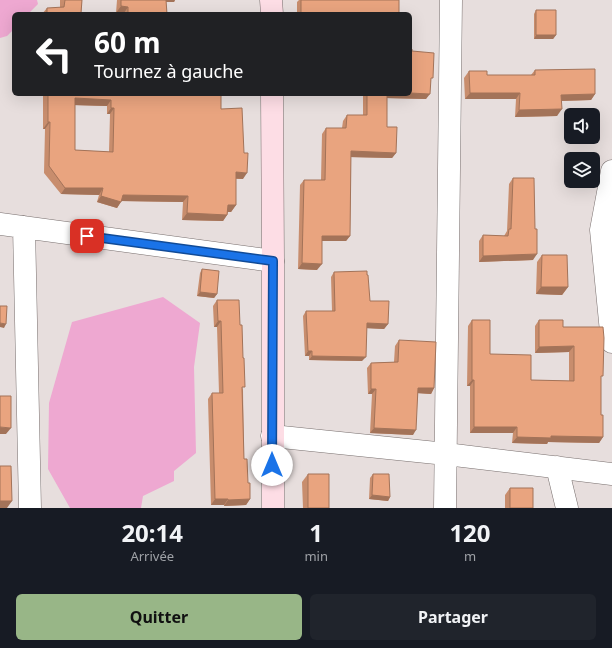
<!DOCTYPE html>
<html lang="fr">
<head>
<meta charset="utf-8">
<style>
  :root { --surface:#171b24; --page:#20242c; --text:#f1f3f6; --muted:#9ea1a6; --accent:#98b687 }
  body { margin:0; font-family:"Noto Sans",sans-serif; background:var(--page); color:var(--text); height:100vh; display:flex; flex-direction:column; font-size:15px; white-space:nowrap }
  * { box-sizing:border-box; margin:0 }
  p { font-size:13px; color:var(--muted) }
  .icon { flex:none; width:22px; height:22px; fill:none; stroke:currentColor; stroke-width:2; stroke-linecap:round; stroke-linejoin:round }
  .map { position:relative; height:508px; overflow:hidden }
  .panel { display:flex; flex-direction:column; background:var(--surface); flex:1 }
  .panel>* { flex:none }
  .banner { position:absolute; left:12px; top:12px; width:400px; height:84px; border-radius:6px; box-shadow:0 4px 16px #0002; background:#202124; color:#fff; overflow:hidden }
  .fabs { position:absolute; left:564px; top:108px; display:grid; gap:8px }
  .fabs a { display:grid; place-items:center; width:36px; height:36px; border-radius:6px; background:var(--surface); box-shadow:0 4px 16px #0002; font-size:20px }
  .pin { position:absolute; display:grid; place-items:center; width:34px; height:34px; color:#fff; margin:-17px; border-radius:8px; box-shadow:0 2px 6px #0006 }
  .me { position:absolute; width:44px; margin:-22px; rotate:0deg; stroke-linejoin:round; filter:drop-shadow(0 0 3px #0008) }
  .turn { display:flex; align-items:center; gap:14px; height:84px; padding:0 16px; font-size:18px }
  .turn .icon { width:52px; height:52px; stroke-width:2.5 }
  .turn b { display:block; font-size:28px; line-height:34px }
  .eta { display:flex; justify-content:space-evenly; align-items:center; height:68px; text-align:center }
  .eta b { font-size:24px; font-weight:700; line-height:28px }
  .cta { display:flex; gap:8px; margin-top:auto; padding:8px 16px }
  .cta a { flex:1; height:46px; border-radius:6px; background:var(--accent); color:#111; font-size:16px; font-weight:700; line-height:46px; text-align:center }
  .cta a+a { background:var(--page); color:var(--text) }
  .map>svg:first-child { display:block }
  .water { fill:#eea8d1 }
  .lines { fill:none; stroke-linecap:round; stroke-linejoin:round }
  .minor-casing { stroke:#786f6e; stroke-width:23 }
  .secondary-casing { stroke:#786f6e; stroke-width:23 }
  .minor { stroke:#fff; stroke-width:22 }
  .secondary { stroke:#fddde5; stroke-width:22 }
  .wall { fill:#c88d6d; fill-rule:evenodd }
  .shaded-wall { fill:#a37359 }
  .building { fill:#e9a47f; stroke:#a37359; fill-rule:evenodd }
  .route-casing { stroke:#114b97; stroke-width:10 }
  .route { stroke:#1a73e8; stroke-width:7 }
</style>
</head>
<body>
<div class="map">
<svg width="612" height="508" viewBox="0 0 612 508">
  <rect width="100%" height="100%" fill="#e7dedd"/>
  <path class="water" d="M 0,0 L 37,0 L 38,4 L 28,14 L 14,14 L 14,29 L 7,36 L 0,38 Z
    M 163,297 L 200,323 L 194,367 L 196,453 L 174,471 L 174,481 L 143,496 L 141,508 L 70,508 L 48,469 L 49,403 L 72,322 Z"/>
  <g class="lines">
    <g class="minor-casing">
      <path id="minor" d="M 612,171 L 601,230 L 612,342
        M 0,224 L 273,261
        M 24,227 L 30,508
        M 272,436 L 446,454 L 612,474
        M 557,467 L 567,508
        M 445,508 L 451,0"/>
    </g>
    <g class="secondary-casing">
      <path id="secondary" d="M 271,0 L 272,14
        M 272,94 L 273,261 L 273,508"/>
    </g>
    <use href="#minor" class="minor"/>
    <use href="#secondary" class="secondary"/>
  </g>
  <path class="wall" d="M 60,0 L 82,0 L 81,14 L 42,14 L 47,8 L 60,8 Z
    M 117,0 L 175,0 L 174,2 L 166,2 L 167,14 L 124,14 L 124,13 L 116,13 Z
    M 299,0 L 399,0 L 399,14 L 297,14 L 297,2 Z
    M 536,10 L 556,35 L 553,39 L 534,39 L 534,14 Z
    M 412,51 L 431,80 L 426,99 L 387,98 L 387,127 L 396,153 L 392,158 L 351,157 L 350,236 L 346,241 L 322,241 L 317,270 L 298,269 L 300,185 L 304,180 L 321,180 L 322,134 L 326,128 L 342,128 L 343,121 L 347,115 L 363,115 L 363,94 L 410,94 Z
    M 535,70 L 595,94 L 591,100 L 561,101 L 557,116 L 515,117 L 516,99 L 465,99 L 464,78 L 469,71 L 487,75 L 531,75 Z
    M 43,94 L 221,94 L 221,109 L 243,179 L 236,179 L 236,205 L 231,212 L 228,212 L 227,215 L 223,221 L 182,220 L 183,202 L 121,201 L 117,208 L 97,202 L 99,195 L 61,194 L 44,173 L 45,129 L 43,129 ZM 75,105 L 107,106 L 107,114 L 110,114 L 109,152 L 75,150 Z
    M 513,178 L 533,260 L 479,262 L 479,241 L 483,235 L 504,236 L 507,231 L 509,184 Z
    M 542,255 L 568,287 L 562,295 L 536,294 L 537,262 Z
    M 202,269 L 217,294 L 214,298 L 197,296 L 200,273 Z
    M 334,272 L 370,301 L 388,324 L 384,329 L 367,328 L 362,361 L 309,360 L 309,356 L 305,356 L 303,316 L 306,311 L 332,311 L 331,277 Z
    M 217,300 L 243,390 L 244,459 L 250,499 L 246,505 L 224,506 L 224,505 L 211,505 L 208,399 L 212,393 L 219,393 L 217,327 L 214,327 L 213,306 Z
    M 472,320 L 490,354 L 531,380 L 569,381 L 569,352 L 535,353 L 535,326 L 539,320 L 563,327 L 601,378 L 601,415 L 603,437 L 599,443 L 548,442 L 547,444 L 512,443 L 513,433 L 470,433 L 470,386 L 467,386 L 468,326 Z
    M 399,340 L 434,388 L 431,394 L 418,393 L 413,435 L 370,433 L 372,394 L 368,394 L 367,368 L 371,363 L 394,362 L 395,346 Z
    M 308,474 L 329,508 L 303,508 L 302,482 Z
    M 373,474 L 390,497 L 388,501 L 369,499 L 370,478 Z
    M 510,488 L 533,508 L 505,508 L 505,495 Z"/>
  <path class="shaded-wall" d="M 163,0 L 175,0 L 174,2 L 162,2 Z
    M 121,6 L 128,7 L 124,13 L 116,13 Z
    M 536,35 L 556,35 L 553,39 L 534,39 Z
    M 410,93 L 430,94 L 426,99 L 383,98 L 386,94 L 410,94 Z
    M 470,93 L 520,93 L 516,99 L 465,99 Z
    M 595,94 L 591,100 L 557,101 L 561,95 Z
    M 75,98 L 111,100 L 107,106 L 71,105 Z
    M 111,108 L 114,108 L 110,114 L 107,114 Z
    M 562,109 L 557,116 L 515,117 L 519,110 Z
    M 48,122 L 50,122 L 45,129 L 43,129 Z
    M 351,151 L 396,153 L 392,158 L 347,157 Z
    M 236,172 L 247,173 L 243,179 L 231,178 Z
    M 65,188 L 103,188 L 99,195 L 61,194 Z
    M 123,195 L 188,196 L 183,202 L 120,201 L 121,202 L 117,208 L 97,202 L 101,196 Z
    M 228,205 L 236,205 L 231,212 L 223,212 Z
    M 187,213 L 227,215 L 223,221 L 182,220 Z
    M 322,236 L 350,236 L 346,241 L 318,241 Z
    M 537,254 L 533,260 L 479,262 L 483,256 Z
    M 302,263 L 322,264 L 317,270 L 298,269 Z
    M 541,287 L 568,287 L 562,295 L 536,294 Z
    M 200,292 L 217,294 L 214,298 L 197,296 Z
    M 218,321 L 221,321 L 217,327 L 214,327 Z
    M 0,323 L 6,324 L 4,328 L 0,327 Z
    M 367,323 L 388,324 L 384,329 L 363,328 Z
    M 574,346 L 569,352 L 535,353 L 539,347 Z
    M 308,351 L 312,351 L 309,356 L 305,356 Z
    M 312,356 L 366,357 L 362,361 L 309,360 Z
    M 472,380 L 474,380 L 470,386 L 467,386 Z
    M 418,388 L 434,388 L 431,394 L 415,393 Z
    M 371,389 L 376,389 L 372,394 L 368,394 Z
    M 0,427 L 11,428 L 6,434 L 0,434 Z
    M 474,427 L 517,427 L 513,433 L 470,433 Z
    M 374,428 L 416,430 L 413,435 L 370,433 Z
    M 551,436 L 603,437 L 599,443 L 548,442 L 547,444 L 512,443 L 517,437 Z
    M 372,495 L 390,497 L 388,501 L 369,499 Z
    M 215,499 L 228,499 L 224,505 L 211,505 Z
    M 250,499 L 246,505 L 224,506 L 228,500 Z
    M 0,501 L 12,501 L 7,508 L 0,508 Z"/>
  <path class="building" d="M 65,0 L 82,0 L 81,13 L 77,13 L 77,14 L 47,14 L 47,8 L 64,7 Z
    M 121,0 L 166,0 L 167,14 L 128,14 L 128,7 L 121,6 Z
    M 301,0 L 399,0 L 399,14 L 301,14 Z
    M 536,10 L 556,10 L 556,35 L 536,35 Z
    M 410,49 L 412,49 L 412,51 L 434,53 L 433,78 L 431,78 L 430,94 L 410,93 Z
    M 595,69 L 595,94 L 561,95 L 562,109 L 519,110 L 520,93 L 470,93 L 469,71 L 487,71 L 487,75 L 535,75 L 535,70 Z
    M 48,94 L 221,94 L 221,109 L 242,108 L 244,153 L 248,153 L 247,173 L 236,172 L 236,205 L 228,205 L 227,215 L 187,213 L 188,196 L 123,195 L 121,202 L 101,196 L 103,188 L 65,188 L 49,166 L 50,122 L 48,122 ZM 75,98 L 111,100 L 111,108 L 114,108 L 113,152 L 75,150 Z
    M 367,94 L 387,94 L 387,127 L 397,127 L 396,153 L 351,151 L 350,236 L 322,236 L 322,264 L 302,263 L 304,180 L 325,180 L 326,128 L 346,128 L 347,115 L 367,115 Z
    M 513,178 L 534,178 L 535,229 L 537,229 L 537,254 L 483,256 L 483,235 L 508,236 L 509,229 L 511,229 Z
    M 542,255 L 567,255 L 568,287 L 541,287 Z
    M 202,269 L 219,271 L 217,294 L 200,292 Z
    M 367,271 L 367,275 L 368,275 L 370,301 L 389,301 L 388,324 L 367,323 L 366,357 L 312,356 L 312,351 L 308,351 L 306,311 L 335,311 L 334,272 Z
    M 217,300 L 239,300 L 240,325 L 242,325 L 243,358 L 244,358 L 245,387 L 242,387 L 244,459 L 247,459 L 248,483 L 250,483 L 250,499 L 228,500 L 228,499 L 215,499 L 212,393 L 223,393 L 221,321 L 218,321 Z
    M 0,306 L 7,306 L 6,324 L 0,323 Z
    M 472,320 L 490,320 L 490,354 L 531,355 L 531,380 L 574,381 L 574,346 L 539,347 L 539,320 L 563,320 L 563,327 L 603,327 L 604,338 L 603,376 L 601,376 L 601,415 L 603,415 L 603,437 L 551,436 L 551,438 L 517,437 L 517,427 L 474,427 L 474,380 L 472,380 Z
    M 399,340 L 436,342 L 434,388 L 418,388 L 416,430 L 374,428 L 376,389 L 371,389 L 371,363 L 398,362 Z
    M 0,396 L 11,396 L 11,428 L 0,427 Z
    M 0,466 L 11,466 L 12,501 L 0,501 Z
    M 308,474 L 329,474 L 329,508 L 308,508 Z
    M 373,474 L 389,474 L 390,497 L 372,495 Z
    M 510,488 L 533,488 L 533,508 L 510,508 Z"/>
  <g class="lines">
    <g class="route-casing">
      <path id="route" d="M 87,236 L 273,261 L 272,465"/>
    </g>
    <use href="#route" class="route"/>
  </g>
</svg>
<div class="fabs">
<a><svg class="icon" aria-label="sound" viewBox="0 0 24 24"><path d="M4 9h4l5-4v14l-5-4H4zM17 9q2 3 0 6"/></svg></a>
<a><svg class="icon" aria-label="layers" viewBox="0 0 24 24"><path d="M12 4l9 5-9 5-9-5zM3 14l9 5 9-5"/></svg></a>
</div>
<div class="pin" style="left:87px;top:236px;background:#d93025"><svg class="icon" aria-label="arrive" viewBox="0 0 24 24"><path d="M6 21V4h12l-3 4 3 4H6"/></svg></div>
<svg class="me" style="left:272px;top:465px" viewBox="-20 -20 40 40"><circle r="19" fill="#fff"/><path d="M0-13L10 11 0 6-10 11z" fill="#1a73e8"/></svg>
<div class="banner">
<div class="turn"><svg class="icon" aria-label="left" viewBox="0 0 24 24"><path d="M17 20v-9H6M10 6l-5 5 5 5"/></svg><div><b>60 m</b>Tournez à gauche</div></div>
</div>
</div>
<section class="panel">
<div class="eta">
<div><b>20:14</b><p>Arrivée</p></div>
<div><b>1</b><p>min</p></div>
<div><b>120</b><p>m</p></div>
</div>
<div class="cta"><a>Quitter</a><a>Partager</a></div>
</section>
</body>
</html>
